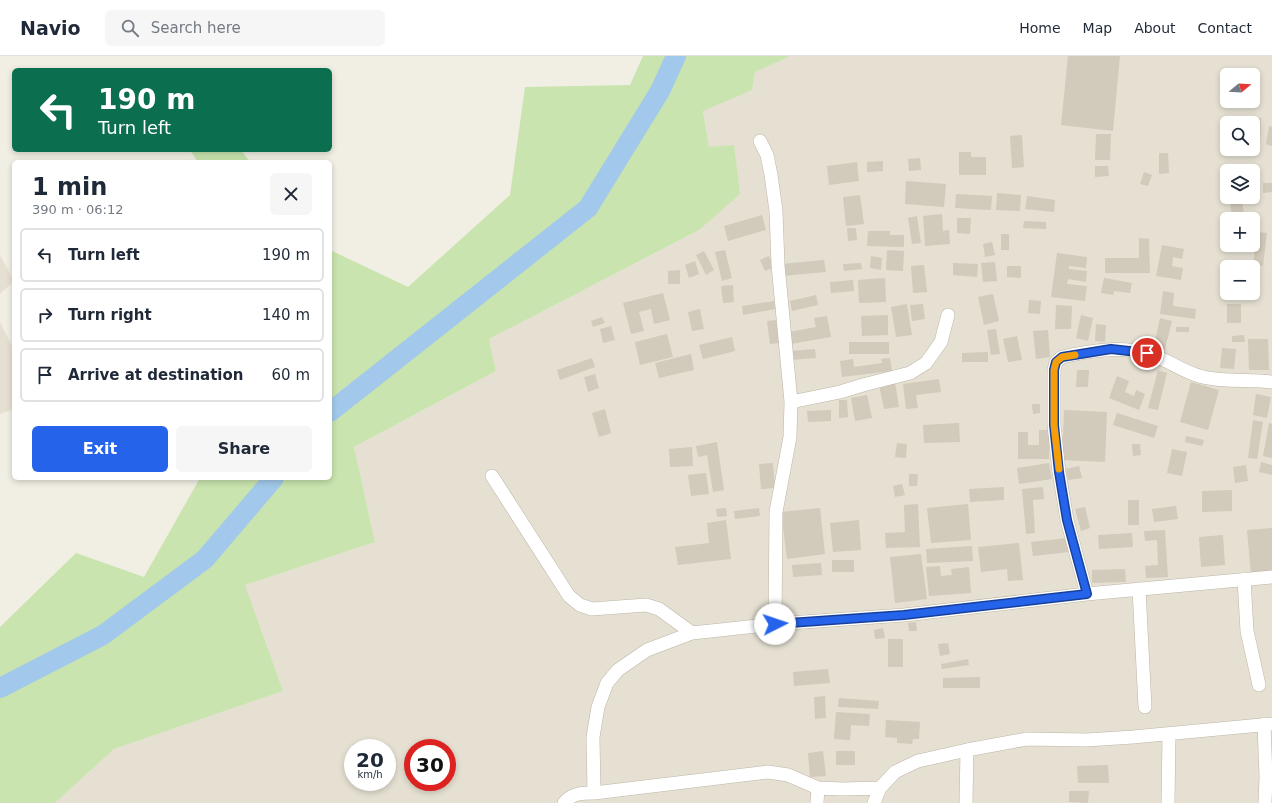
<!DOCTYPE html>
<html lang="en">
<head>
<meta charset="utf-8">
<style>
  :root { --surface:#fff; --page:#f6f6f7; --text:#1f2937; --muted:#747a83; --line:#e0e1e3; --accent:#2563eb }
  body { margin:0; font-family:"DejaVu Sans",sans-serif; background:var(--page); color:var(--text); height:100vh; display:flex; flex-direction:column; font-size:15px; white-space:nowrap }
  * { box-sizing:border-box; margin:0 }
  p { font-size:13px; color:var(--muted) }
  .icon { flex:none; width:22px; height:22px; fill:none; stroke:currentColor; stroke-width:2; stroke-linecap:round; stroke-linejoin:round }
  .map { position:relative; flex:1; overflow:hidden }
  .panel { position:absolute; left:12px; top:104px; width:320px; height:320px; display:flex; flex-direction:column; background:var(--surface); border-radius:6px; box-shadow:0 2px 6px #0003 }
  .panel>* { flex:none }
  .guide { position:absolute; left:12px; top:12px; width:320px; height:84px; border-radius:6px; box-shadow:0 2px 6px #0003; background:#0b6e4f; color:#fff; overflow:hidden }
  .needle { width:26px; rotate:72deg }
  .fabs { position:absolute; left:1220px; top:12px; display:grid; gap:8px }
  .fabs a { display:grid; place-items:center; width:40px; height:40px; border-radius:6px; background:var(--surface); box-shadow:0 2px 6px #0003; font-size:20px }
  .speed { position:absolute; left:344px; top:683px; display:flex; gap:8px; font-size:20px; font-weight:700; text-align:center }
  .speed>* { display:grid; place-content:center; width:52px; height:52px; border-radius:50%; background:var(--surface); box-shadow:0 2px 6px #0003; line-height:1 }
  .speed small { font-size:10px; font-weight:400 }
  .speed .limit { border:6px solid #d22; background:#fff; color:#111 }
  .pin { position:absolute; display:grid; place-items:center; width:34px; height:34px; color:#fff; margin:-17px; border:2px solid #fff; border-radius:50%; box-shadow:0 1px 4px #0007 }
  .me { position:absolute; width:44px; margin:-22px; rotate:86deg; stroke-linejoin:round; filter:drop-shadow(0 0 3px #0008) }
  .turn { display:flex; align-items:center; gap:14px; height:84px; padding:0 20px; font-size:18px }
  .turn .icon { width:52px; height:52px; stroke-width:2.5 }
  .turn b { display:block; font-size:28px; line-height:34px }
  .round { display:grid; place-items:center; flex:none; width:42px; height:42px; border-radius:6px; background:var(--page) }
  .head { display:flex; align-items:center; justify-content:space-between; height:68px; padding:0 20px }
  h1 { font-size:24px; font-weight:800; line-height:30px }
  .primary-button { display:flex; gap:8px; margin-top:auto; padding:8px 20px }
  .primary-button a { flex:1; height:46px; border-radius:6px; background:var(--accent); color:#fff; font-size:16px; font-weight:800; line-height:46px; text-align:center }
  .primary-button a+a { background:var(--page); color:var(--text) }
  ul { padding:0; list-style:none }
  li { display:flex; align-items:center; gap:12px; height:54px; margin:0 8px 6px; padding:0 12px; border:2px solid var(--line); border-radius:6px }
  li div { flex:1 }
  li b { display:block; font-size:15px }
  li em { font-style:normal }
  header { display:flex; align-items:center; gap:24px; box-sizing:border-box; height:56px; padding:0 20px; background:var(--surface); border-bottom:1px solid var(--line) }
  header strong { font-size:19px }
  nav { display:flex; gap:22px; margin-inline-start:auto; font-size:14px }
  .search { width:280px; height:36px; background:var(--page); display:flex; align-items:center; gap:10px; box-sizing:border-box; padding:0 14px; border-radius:6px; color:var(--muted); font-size:15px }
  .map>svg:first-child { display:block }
  .residential { fill:#e5e0d2; fill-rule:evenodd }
  .green { fill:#c9e4ae }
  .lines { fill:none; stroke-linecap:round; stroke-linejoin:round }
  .river { stroke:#a2c9eb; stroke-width:20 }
  .building { fill:#d2caba }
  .street-casing { stroke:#bcb6a7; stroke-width:14 }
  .street { stroke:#fff; stroke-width:13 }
  .route-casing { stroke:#184099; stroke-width:10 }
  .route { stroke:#2563eb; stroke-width:7 }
  .slow { stroke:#f59e0b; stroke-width:7 }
</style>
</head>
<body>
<header>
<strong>Navio</strong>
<div class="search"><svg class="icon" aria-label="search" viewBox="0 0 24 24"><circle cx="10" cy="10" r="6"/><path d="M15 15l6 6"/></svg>Search here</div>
<nav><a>Home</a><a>Map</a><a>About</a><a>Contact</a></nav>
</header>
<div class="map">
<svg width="1272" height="747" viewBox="0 0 1272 747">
  <rect width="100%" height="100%" fill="#f1eee4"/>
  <path class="residential" d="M 788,0 L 1272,0 L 1272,747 L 55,747 L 114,693 L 283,635 L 245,529 L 375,486 L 354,391 L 496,315 L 489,283 L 699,174 L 709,91 L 703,54 L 752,34 L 755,16 L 787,1 ZM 1227,19 L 1253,19 L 1253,45 L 1227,45 ZM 1227,67 L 1253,67 L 1253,93 L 1227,93 ZM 1227,115 L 1253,115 L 1253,141 L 1227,141 ZM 1227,163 L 1253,163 L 1253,189 L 1227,189 ZM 1227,211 L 1253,211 L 1253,237 L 1227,237 ZM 353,692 L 387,692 L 387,726 L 353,726 ZM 413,692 L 447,692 L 447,726 L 413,726 Z
    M 0,199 L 14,225 L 0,238 Z
    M 0,266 L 14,294 L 14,353 L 0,358 Z"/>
  <path class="green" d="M 643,0 L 788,0 L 788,1 L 755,16 L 752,34 L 703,55 L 709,91 L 734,89 L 740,138 L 699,174 L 489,283 L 496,315 L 354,391 L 375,486 L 245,529 L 283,635 L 114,693 L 55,747 L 0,747 L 0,571 L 76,497 L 144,521 L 200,422 L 330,422 L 330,194 L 408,231 L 510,139 L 525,31 L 630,29 Z
    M 190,94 L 241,94 L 250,106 L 198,106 Z"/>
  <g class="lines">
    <path class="river" d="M 330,356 L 588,152 L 660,35 L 676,0
      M 0,632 L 103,579 L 205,503 L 274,422"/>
  </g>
  <path class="building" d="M 1068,0 L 1120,0 L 1113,75 L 1061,69 Z
    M 1246,62 L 1261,62 L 1260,91 L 1253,91 L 1253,67 L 1246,67 Z
    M 1269,70 L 1272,71 L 1272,90 L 1266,88 Z
    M 1096,78 L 1111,78 L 1110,104 L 1095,104 Z
    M 1022,79 L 1024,111 L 1012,112 L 1010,80 Z
    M 959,96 L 971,96 L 971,101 L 986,101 L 986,119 L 959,119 Z
    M 1159,97 L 1168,97 L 1169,117 L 1159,118 Z
    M 920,102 L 921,114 L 909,115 L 908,103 Z
    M 883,105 L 883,115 L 867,116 L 867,106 Z
    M 857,106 L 859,125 L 829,129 L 827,110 Z
    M 1230,109 L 1248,110 L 1248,115 L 1229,115 Z
    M 1095,110 L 1108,110 L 1109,120 L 1095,121 Z
    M 1144,116 L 1152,119 L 1148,130 L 1140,128 Z
    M 906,125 L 946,128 L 944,151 L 905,148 Z
    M 1263,127 L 1272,127 L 1272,136 L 1263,137 Z
    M 997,137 L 1021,139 L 1020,155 L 996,154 Z
    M 956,138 L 992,140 L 991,154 L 955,152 Z
    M 860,139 L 864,168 L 846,170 L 843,141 Z
    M 1027,140 L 1055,144 L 1054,156 L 1025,153 Z
    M 1242,144 L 1244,158 L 1232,160 L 1230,146 Z
    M 942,158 L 943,175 L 949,174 L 950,188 L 925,190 L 923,160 Z
    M 762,159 L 766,174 L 728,185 L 724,170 Z
    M 917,160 L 921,187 L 912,188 L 908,162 Z
    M 957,162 L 971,162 L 970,178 L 957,177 Z
    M 1024,165 L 1046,166 L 1046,173 L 1023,172 Z
    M 847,172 L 856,172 L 857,184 L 848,185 Z
    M 868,175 L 890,175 L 890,179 L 904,179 L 904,191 L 867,190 Z
    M 1257,176 L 1267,177 L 1263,210 L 1253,209 Z
    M 1001,178 L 1009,178 L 1009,194 L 1001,194 Z
    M 1139,182 L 1149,183 L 1150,217 L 1105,217 L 1105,202 L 1139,202 Z
    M 992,186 L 995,199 L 985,201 L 983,188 Z
    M 1162,189 L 1184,193 L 1182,203 L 1173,201 L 1172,210 L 1183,212 L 1181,224 L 1156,220 Z
    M 1234,189 L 1243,189 L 1243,193 L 1234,193 Z
    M 725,194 L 732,222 L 722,225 L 715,196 Z
    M 887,194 L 904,195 L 903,215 L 886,214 Z
    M 704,195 L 714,214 L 706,219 L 696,199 Z
    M 1057,197 L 1087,201 L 1086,212 L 1069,210 L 1069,213 L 1087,215 L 1086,226 L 1068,223 L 1067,228 L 1087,230 L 1085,245 L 1051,241 Z
    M 769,200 L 774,211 L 765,215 L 760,204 Z
    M 871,200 L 882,202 L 881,214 L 870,212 Z
    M 824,204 L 826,216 L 782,220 L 781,208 Z
    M 695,205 L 699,218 L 689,222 L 685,209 Z
    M 995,206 L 997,225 L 983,226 L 981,207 Z
    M 861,207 L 862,213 L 844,215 L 843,208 Z
    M 953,207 L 978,208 L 977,221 L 953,219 Z
    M 1229,208 L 1240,208 L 1240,211 L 1229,211 Z
    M 924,209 L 927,236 L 913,237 L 911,210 Z
    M 1007,210 L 1021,210 L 1021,222 L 1007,221 Z
    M 680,214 L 680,228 L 668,228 L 668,215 Z
    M 885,222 L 886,246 L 859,247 L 858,224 Z
    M 1104,222 L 1132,227 L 1130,237 L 1114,235 L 1113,239 L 1101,237 Z
    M 853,224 L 854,235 L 831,237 L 830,226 Z
    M 733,229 L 734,246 L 723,247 L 721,230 Z
    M 1163,235 L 1174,237 L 1173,250 L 1196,253 L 1195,263 L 1160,258 Z
    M 663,237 L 670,264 L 654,268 L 651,253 L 639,256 L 644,275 L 631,278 L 623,247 Z
    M 993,238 L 999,265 L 984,269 L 978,241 Z
    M 816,239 L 818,249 L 792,255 L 790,245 Z
    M 1029,244 L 1041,245 L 1040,258 L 1028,257 Z
    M 774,245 L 775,253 L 743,259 L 742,250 Z
    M 907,248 L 912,279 L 896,281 L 891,251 Z
    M 923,248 L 925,263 L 912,265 L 910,249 Z
    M 1227,248 L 1241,248 L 1241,267 L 1227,267 Z
    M 1056,249 L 1072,250 L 1071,273 L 1055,273 Z
    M 700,253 L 704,273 L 692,275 L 688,256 Z
    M 888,259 L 888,279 L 862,280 L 861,260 Z
    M 1081,259 L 1093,262 L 1088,285 L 1076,282 Z
    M 827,260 L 831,281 L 791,288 L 789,276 L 816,271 L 814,262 Z
    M 602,261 L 605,267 L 593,271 L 591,265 Z
    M 1160,262 L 1172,265 L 1164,297 L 1153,294 Z
    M 776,264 L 779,287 L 770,288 L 767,265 Z
    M 1096,268 L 1106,269 L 1105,286 L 1095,285 Z
    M 611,270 L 615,284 L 603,287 L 600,273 Z
    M 1176,271 L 1189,271 L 1189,276 L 1176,276 Z
    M 996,273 L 1000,298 L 991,299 L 987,274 Z
    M 1048,274 L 1050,301 L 1036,303 L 1033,275 Z
    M 667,278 L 673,301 L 640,309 L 635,286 Z
    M 1244,279 L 1245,286 L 1232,286 L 1232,280 Z
    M 1017,280 L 1022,304 L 1008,306 L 1003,283 Z
    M 732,281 L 735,295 L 703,303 L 699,289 Z
    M 1248,283 L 1268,283 L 1269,314 L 1249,314 Z
    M 849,286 L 889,286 L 889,298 L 849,298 Z
    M 1222,292 L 1236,293 L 1234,313 L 1220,312 Z
    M 815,293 L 816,302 L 791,304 L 790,295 Z
    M 988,296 L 988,306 L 962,306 L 962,297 Z
    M 691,298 L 694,314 L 659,322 L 655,307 Z
    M 592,302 L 595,311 L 560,324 L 557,314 Z
    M 890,302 L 892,315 L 842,321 L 840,305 L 853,303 L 854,311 L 882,307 L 881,303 Z
    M 1077,314 L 1089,314 L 1088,331 L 1076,331 Z
    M 1158,314 L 1167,317 L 1158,354 L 1148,352 Z
    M 595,318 L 599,332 L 588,336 L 584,321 Z
    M 1117,320 L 1129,325 L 1125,336 L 1134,340 L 1136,334 L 1145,338 L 1139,354 L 1109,342 Z
    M 939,323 L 941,336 L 916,339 L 918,352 L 906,353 L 903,328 Z
    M 895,326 L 899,351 L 884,353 L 879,329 Z
    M 1191,326 L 1219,334 L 1208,374 L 1180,366 Z
    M 1256,338 L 1271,341 L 1267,362 L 1253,359 Z
    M 867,339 L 872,362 L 855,365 L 851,342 Z
    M 839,344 L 847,344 L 848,361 L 839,362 Z
    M 1032,348 L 1040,348 L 1040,357 L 1033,358 Z
    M 605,353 L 611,377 L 599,381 L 592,357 Z
    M 831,354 L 831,365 L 808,366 L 807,355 Z
    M 1064,354 L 1107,356 L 1105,406 L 1062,404 Z
    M 1117,357 L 1158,370 L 1154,382 L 1113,369 Z
    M 1253,364 L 1263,366 L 1257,403 L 1248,402 Z
    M 959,367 L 960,386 L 924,387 L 923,369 Z
    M 1269,367 L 1272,368 L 1272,402 L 1263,400 Z
    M 1039,374 L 1049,374 L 1049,403 L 1018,403 L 1018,376 L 1028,376 L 1028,389 L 1039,389 Z
    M 1186,380 L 1204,384 L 1202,390 L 1185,386 Z
    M 717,386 L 724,434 L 713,436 L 707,399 L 698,401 L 696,390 Z
    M 897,387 L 907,388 L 906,402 L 895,401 Z
    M 1132,388 L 1140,388 L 1141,399 L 1133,400 Z
    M 692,391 L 693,410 L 670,411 L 669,393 Z
    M 1172,393 L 1187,396 L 1182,420 L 1167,417 Z
    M 1261,406 L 1272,409 L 1272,419 L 1259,416 Z
    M 773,407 L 775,432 L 761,433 L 759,408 Z
    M 1049,407 L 1052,423 L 1019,428 L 1017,412 Z
    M 1246,409 L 1248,425 L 1235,427 L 1233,411 Z
    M 1079,410 L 1082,422 L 1068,424 L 1066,413 Z
    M 706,417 L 709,438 L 691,440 L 688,419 Z
    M 909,418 L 918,418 L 917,430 L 909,430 Z
    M 902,428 L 905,439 L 895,441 L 893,430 Z
    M 1004,431 L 1004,444 L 970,446 L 969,433 Z
    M 1043,431 L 1044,443 L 1033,444 L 1035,477 L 1026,478 L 1022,433 Z
    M 1232,434 L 1232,455 L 1202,456 L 1202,435 Z
    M 1128,444 L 1139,444 L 1139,469 L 1128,469 Z
    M 918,448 L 920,491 L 886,492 L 885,477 L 905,476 L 904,449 Z
    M 968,448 L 971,484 L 931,487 L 927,452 Z
    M 1176,450 L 1178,463 L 1154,466 L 1152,453 Z
    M 1085,451 L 1090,472 L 1081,475 L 1075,453 Z
    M 726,452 L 727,460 L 717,461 L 716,453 Z
    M 759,452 L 760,460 L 735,463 L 734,455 Z
    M 820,452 L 825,498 L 787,503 L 781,456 Z
    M 726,464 L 731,503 L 678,509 L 675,491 L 709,487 L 707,467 Z
    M 859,464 L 861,494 L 833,496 L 830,467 Z
    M 1272,472 L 1272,517 L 1251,519 L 1247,474 Z
    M 1165,474 L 1168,521 L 1146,522 L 1145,510 L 1158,509 L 1157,484 L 1145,485 L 1144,475 Z
    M 1132,477 L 1133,491 L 1099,493 L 1098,479 Z
    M 1223,479 L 1225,509 L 1201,511 L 1199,481 Z
    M 1067,482 L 1069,496 L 1033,500 L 1031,486 Z
    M 1019,487 L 1023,524 L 1008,525 L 1007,513 L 981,516 L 978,491 Z
    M 972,490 L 973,505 L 927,507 L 926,493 Z
    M 921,498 L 927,543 L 895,547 L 890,501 Z
    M 832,504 L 854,504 L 854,516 L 832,516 Z
    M 821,507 L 822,519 L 793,521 L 792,509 Z
    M 940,510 L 941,520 L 952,519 L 951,513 L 969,511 L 971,537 L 929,540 L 926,511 Z
    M 1125,513 L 1126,526 L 1092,527 L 1092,514 Z
    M 916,566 L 917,575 L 909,575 L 908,567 Z
    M 883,572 L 885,582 L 875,583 L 874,574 Z
    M 888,583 L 903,583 L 903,611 L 888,611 Z
    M 948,587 L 950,598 L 940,600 L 938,588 Z
    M 968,603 L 969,609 L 942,613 L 941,608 Z
    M 828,613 L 830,627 L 794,630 L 793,616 Z
    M 980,621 L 980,632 L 943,632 L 943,622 Z
    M 825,640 L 826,662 L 815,663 L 814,641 Z
    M 839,642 L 879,645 L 878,653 L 838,651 Z
    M 836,656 L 870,658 L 869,670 L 851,669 L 850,684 L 834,683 Z
    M 886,664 L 920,666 L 919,683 L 913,683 L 912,688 L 897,687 L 897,682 L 885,681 Z
    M 823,695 L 826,720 L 810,721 L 808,697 Z
    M 836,695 L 855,695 L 855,709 L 836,709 Z
    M 1108,709 L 1109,727 L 1078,727 L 1077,710 Z
    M 1069,735 L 1089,735 L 1088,747 L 1069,746 Z"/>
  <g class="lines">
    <g class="street-casing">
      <path id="street" d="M 760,85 L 767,99 L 771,119 L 776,155 L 778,209 L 791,346 L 790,381 L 776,456 L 775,568
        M 791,346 L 840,336 L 863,329 L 910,317 L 926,307 L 941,286 L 948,259
        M 492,420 L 569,540 L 580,549 L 592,553 L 646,549 L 659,553 L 692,577
        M 1244,523 L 1247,575 L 1259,629
        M 1139,533 L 1145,651
        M 1087,538 L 1067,464 L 1059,416 L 1054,369 L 1054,314 L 1056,306 L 1062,301 C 1089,295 1119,290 1146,297 C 1163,301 1180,314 1196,319 C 1221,327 1247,323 1272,326
        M 1264,668 L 1266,721 L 1265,747
        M 594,737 L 593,681 L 598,651 L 607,627 L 618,614 L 647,594 L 692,577 L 775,568 L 904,559 L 1087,538 L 1272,521
        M 564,747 C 572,737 582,737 594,737 L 768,716 L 788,719 L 818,732 L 843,733 L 880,732
        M 817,747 L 818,732
        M 874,747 L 880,732 L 895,716 L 918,705 L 967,694 L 1027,683 L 1086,684 L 1133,681 L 1272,668
        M 966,747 L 967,694
        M 1168,747 L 1169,679"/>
    </g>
    <use href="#street" class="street"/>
  </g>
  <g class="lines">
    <g class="route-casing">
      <path id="route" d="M 775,568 L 904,559 L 1087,538 L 1067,464 L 1059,416 L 1054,369 L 1054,314 L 1056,306 L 1062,301 L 1111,293 L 1147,297"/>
    </g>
    <use href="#route" class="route"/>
    <path class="slow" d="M 1059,413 L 1054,369 L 1054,314 L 1056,306 L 1062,301 L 1075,299"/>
  </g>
</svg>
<div class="fabs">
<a><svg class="needle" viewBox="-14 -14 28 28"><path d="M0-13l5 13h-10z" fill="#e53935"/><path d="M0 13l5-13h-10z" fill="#747a83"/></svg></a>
<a><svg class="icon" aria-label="search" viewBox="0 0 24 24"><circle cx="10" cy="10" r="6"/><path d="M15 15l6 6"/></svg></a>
<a><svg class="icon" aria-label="layers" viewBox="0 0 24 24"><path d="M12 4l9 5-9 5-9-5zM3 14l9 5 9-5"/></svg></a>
<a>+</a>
<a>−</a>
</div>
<div class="speed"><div>20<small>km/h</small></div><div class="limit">30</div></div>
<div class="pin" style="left:1147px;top:297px;background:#d93025"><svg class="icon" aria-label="arrive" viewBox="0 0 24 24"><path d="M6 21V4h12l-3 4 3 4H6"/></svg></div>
<svg class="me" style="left:775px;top:568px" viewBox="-20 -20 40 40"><circle r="19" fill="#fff"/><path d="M0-13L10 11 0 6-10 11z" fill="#2563eb"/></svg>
<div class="guide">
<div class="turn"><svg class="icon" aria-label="left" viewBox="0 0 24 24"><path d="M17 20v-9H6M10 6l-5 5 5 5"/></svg><div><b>190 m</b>Turn left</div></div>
</div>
<section class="panel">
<div class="head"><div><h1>1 min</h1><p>390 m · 06:12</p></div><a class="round"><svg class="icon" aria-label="close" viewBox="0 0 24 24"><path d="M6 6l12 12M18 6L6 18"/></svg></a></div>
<ul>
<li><svg class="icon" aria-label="left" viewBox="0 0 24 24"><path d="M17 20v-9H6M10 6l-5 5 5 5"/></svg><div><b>Turn left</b></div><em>190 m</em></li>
<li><svg class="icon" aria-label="right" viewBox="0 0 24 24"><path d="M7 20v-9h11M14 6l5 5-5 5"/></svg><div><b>Turn right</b></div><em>140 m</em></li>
<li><svg class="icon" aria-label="arrive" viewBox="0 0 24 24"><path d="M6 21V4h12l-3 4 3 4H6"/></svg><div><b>Arrive at destination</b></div><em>60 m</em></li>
</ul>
<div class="primary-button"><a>Exit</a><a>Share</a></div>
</section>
</div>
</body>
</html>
